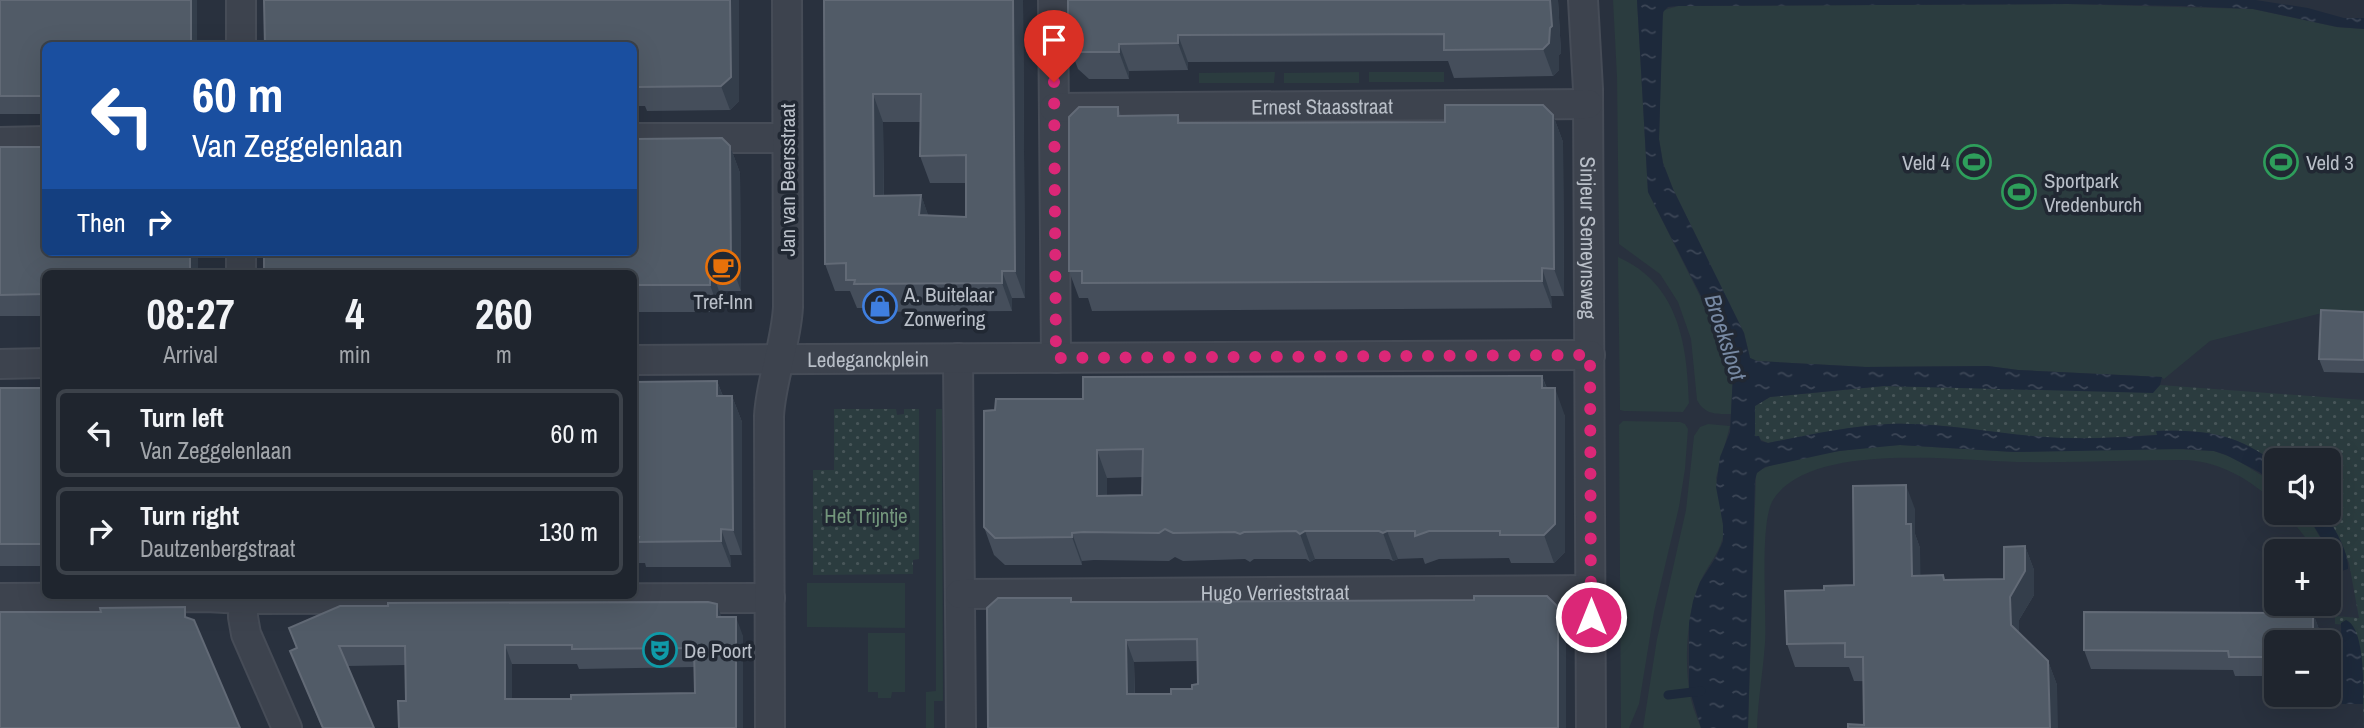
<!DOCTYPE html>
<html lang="en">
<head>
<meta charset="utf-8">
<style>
  :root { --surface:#1f252e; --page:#272d36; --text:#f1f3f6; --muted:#a1a5aa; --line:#3c424a }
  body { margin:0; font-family:"Archivo Narrow",sans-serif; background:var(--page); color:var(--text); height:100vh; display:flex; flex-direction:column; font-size:26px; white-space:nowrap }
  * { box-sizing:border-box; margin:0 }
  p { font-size:23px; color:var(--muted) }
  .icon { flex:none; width:38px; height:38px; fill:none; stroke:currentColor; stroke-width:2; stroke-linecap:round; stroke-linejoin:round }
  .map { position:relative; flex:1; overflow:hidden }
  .panel { position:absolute; left:42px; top:270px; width:595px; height:329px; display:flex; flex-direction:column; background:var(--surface); border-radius:10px; box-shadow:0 7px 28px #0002,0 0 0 2px var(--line) }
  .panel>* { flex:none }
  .banner { position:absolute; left:42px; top:42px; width:595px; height:214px; border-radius:10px; box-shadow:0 7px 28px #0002,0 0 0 2px var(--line); background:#1a4fa0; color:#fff; overflow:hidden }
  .tools { position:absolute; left:2264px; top:448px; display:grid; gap:14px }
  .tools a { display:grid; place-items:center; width:77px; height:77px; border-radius:10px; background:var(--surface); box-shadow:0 7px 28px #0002,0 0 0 2px var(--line); font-size:35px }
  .pin { position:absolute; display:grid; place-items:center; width:60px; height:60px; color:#fff; margin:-72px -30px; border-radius:50% 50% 50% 0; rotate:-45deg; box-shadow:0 0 7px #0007 }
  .pin .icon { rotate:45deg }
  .me { position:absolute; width:77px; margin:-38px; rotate:0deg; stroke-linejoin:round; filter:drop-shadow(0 0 5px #0008) }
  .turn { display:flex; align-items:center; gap:24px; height:147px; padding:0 35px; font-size:32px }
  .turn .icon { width:91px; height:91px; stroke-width:2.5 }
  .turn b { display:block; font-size:49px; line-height:60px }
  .then { display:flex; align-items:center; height:66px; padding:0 35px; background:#0003; gap:14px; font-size:26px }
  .eta { display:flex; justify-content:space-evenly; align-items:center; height:119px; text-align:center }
  .eta b { font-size:42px; font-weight:800; line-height:49px }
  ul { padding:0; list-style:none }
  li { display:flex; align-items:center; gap:21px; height:88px; margin:0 14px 10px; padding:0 21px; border:4px solid var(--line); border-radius:10px }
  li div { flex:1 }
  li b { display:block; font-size:26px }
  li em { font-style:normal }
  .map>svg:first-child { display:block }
  .grass { fill:#2b3c3f }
  .park { fill:url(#park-dots) }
  .water { fill:url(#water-ripples) }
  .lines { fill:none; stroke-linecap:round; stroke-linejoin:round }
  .stream { stroke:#1d293b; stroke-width:9 }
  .minor-casing { stroke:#464c57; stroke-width:32 }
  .minor { stroke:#3d434e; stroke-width:28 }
  .wall { fill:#454e5b; fill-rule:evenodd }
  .shaded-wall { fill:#343e4b }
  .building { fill:#515b67; stroke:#626a76; stroke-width:2; fill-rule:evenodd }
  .route { stroke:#db2777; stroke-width:12; stroke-dasharray:0 21.6 }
  .labels { text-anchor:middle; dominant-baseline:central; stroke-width:7; stroke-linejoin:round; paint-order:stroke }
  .street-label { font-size:21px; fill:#b9bfc8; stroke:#212833 }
  .poi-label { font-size:21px; fill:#b9bfc8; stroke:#212833; text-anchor:start }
  .park-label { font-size:21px; fill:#73967c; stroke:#212833 }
  .water-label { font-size:23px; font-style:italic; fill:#7789a3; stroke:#212833 }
</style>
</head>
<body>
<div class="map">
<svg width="2364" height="728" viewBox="0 0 2364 728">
  <defs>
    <pattern id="park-dots" width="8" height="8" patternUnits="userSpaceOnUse" patternTransform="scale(1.75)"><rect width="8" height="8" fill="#2b3c3f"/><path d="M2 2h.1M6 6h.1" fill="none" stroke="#485659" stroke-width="1.8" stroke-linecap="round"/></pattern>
    <pattern id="water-ripples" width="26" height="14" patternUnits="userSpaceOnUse" patternTransform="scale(1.75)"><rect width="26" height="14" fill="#1d293b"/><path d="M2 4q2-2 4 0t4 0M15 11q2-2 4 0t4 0" fill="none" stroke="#3c4656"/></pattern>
  </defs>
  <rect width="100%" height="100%" fill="#29313e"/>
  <path class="grass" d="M 1613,0 L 1637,0 L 1648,192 L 1726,348 L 1733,374 L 1731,414 C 1716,414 1705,415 1697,400 L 1691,339 L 1678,302 L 1660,274 L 1619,244 L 1617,77 Z
    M 2068,4 L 2253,9 L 2337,27 L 2364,29 L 2364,313 L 2330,311 L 2210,341 L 2164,379 L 2161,377 L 2018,370 L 1988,366 L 1866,367 L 1757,361 L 1750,358 L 1744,333 L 1673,189 L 1663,163 L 1659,139 L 1662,20 L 1664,10 L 1678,6 Z
    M 1275,72 L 1274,83 L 1199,83 L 1199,73 Z
    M 1359,72 L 1359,83 L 1284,83 L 1284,73 Z
    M 1369,72 L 1444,72 L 1444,82 L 1369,82 Z
    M 1618,257 C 1679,284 1687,344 1689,403 L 1683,412 L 1624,411 L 1620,410 Z
    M 936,409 L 942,409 L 943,701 L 934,701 L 934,728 L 926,728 L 926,692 L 936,691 Z
    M 1623,421 L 1680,422 L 1685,424 L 1688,429 L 1685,469 L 1679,507 L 1654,612 L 1639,704 L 1629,728 L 1621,728 L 1619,425 Z
    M 1708,424 L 1730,426 L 1716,478 L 1724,532 C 1721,552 1709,563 1701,580 C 1686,611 1683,670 1692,703 C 1694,711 1698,720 1701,728 L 1643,728 L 1657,639 L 1686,510 L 1694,436 L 1700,427 Z
    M 1900,445 L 2014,452 L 2158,448 L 2214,451 L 2234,458 L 2277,485 L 2277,504 C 2250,480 2224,463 2187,460 C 2132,460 2077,463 2022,462 C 1960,461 1810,440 1773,500 C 1759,523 1767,612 1765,643 C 1763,672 1758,699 1757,728 L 1748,728 L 1756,474 C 1769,457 1875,446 1900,445 Z
    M 2286,513 L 2306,513 L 2328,551 L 2316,551 Z
    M 807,583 L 905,583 L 905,628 L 807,627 Z
    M 868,633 L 905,633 L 905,692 L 892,692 L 891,698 L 878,698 L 878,692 L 868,692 Z"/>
  <path class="park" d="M 2160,385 L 2364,400 L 2364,728 L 2363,704 L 2349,699 L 2350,625 L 2335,624 L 2335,616 L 2359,618 L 2349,563 L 2339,538 L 2325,513 L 2329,513 L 2329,460 L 2277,460 L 2277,464 C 2236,434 2206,430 2157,431 L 2157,435 C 2118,437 2079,440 2039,437 C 1989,433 1940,422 1890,424 C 1849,426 1808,436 1768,443 L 1755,437 L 1755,406 L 1770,397 L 1884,386 L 2152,392 Z
    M 834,409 L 896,409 L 897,415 L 904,414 L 904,409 L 919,409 L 919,559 L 913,560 L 913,574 L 813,575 L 813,470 L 834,470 Z"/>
  <path class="water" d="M 1637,0 L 2256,0 L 2308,8 L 2344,18 L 2364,18 L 2364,29 L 2337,27 L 2253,9 L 2181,6 L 2068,4 L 1678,6 L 1668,7 L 1663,12 L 1659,139 L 1663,163 L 1673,189 L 1744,333 L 1750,358 L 1757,361 L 1866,367 L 1988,366 L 2018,370 L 2162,377 L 2160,385 L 2153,393 L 1884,386 L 1770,397 L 1755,406 L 1755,436 L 1759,436 L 1761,441 L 1768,443 C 1808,435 1849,426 1889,424 C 1937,422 1986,432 2033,436 C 2075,440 2115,438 2157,435 L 2156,431 C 2206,430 2235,433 2277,464 L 2277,485 L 2259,472 L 2226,455 L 2214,451 L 2183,449 L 2014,452 L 1900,445 L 1839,451 L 1765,467 L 1757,473 L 1755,480 L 1748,728 L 1701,728 L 1689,688 L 1689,623 L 1693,601 L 1700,582 L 1716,557 L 1723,541 L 1723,524 L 1716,487 L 1720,457 L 1730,432 L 1733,374 L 1723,339 L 1648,192 Z
    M 2306,513 L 2325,513 C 2334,528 2349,551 2348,569 L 2342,571 L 2335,567 L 2329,551 Z
    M 2346,620 C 2364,627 2364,682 2363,704 L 2342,704 L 2341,623 Z"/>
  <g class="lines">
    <path class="stream" d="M 1668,695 L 1701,691"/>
    <g class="minor-casing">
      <g id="minor">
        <path d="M 241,0 L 241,46"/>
        <path d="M 1053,0 L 1056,358"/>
        <path id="s1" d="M 1583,0 L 1588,89 L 1591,728"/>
        <path id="s2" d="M 1054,108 L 1588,104"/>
        <path d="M 634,138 L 787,138"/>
        <path d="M 0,142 L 46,141"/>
        <path d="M 241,252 L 241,273"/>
        <path d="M 958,358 L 961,728"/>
        <path id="s3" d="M 634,360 L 1590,355"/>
        <path d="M 0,364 L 46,363"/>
        <path id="s4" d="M 960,594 L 1591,590"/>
        <path d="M 243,595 L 243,617 L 246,634 L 287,728"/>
        <path d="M 0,598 L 207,597 L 243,599 L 770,598"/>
        <path d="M 770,728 L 769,416 C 771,379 786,345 788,307 L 787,0"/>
      </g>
    </g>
    <use href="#minor" class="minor"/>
  </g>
  <path class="wall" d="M 0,0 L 197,0 L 197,46 L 46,46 L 46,114 L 0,114 Z
    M 264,0 L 739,0 L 739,101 L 730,110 L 647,111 L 645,106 L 634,106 L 634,46 Z
    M 824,0 L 1023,0 L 1025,298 L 1012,298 L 1012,311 L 864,312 L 863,308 L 857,308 L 850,291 L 835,291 L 825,264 ZM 883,122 L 921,122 L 920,156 L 930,183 L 966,183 L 966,217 L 928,215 L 921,195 L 884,196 Z
    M 1558,0 L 1561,53 L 1559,55 L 1559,70 L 1553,76 L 1454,78 L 1448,61 L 1188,62 L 1188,70 L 1129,71 L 1129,79 L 1089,79 L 1078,69 L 1068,42 Z
    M 1118,107 L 1121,116 L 1178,115 L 1181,123 L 1445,122 L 1553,115 L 1563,142 L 1564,296 L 1551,296 L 1552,308 L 1092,311 L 1088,298 L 1079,298 L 1069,271 Z
    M 730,146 L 740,173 L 741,291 L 719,291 L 720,312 L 634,312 L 634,273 Z
    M 0,147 L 46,252 L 198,252 L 198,273 L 46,273 L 46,316 L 0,316 Z
    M 2364,312 L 2364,373 L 2324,372 L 2319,359 Z
    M 1542,376 L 1547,388 L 1565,416 L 1565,552 L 1554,563 L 1511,563 L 1509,558 L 1439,559 L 1425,564 L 1423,558 L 1398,559 L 1393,561 L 1389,559 L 1315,559 L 1310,562 L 1306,559 L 1254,559 L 1250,562 L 1245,559 L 1183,561 L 1175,557 L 1169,561 L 1094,560 L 1082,561 L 1082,565 L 1005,565 L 994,555 L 984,527 L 995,410 L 1083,399 ZM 1143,477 L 1142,495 L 1107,496 L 1107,478 Z
    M 717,381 L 723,396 L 732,396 L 742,422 L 742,555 L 730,555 L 731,567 L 646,567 L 645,563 L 634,563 L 634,382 Z
    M 0,388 L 46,388 L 46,566 L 0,566 Z
    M 1915,509 L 1915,534 L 1920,548 L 1920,575 L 1943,575 L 1945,580 L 2004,579 L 2025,546 L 2034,570 L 2034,595 L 2019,620 L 2019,633 L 2048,661 L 2057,685 L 1854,681 L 1849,667 L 1795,667 L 1787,644 L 1824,590 L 1854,585 Z
    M 1073,602 L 1566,629 L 1566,728 L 988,728 ZM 1198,661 L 1198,684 L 1192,689 L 1171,694 L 1135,694 L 1134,662 Z
    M 2313,613 L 2320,632 L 2320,642 L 2277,642 L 2277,676 L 2235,676 L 2233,670 L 2091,669 L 2084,650 Z
    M 721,617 L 743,636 L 743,728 L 399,728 L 406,701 L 406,665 L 347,666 L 374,728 L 322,728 L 290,651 L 296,648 L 289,628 ZM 512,664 L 577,664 L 579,669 L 695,667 L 695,693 L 571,699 L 512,699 Z"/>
  <path class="shaded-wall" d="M 191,0 L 197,0 L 197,46 L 191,46 Z
    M 730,0 L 739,0 L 739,101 L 730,110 L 721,86 Z
    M 1013,0 L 1023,0 L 1025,298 L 1015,271 Z
    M 1550,0 L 1558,0 L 1561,53 L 1559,55 L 1559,70 L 1553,76 L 1543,49 Z
    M 1178,35 L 1188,62 L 1188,70 L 1178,43 Z
    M 1119,44 L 1129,71 L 1129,79 L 1119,52 Z
    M 873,94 L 883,122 L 884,224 L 874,196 Z
    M 1553,115 L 1563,142 L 1564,296 L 1554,269 Z
    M 730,146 L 740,173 L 741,291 L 731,264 Z
    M 921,195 L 931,223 L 919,215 Z
    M 190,252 L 198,252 L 198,273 L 190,273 Z
    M 710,264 L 719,291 L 720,312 L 710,285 Z
    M 1542,268 L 1551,296 L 1552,308 L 1542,281 Z
    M 1002,271 L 1012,298 L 1012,311 L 1002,283 Z
    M 1542,376 L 1552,403 L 1542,388 Z
    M 717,381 L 727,407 L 717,396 Z
    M 1555,388 L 1565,416 L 1565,552 L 1554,563 L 1544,535 Z
    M 732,396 L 742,422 L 742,555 L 733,530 Z
    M 1097,450 L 1107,478 L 1107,523 L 1097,496 Z
    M 1906,485 L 1915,509 L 1915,534 L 1920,548 L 1921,599 L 1912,576 L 1906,524 Z
    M 721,529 L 730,555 L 731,567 L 721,541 Z
    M 1305,531 L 1315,559 L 1310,562 L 1300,534 Z
    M 1387,531 L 1398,559 L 1393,561 L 1383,533 Z
    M 1072,533 L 1082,561 L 1082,565 L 1072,537 Z
    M 2025,546 L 2034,570 L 2034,595 L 2019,620 L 2019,648 L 2011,625 L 2010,597 Z
    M 717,604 L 724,624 L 717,617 Z
    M 1558,607 L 1566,629 L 1566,728 L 1558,728 Z
    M 2313,613 L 2320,632 L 2320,642 L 2316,642 L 2313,635 Z
    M 736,617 L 743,636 L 743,728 L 736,728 Z
    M 1126,640 L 1134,662 L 1135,716 L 1127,694 Z
    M 505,645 L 512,664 L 512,719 L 505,699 Z
    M 2048,661 L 2057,685 L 2058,728 L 2050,728 Z"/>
  <path class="building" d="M 0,0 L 191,0 L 191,46 L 46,46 L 46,96 L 0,96 Z
    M 264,0 L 730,0 L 731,77 L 721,86 L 638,87 L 638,82 L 634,82 L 634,46 L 265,46 Z
    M 824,0 L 1013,0 L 1015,271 L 1002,271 L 1002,283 L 854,284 L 855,280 L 846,280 L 846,263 L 825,264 ZM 873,94 L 921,94 L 920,156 L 966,155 L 966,217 L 919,215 L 921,195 L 874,196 Z
    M 1068,0 L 1550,0 L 1552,26 L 1550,28 L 1549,43 L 1543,49 L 1444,50 L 1444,34 L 1178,35 L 1178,43 L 1119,44 L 1119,52 L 1079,52 L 1068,42 Z
    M 1445,105 L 1543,105 L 1553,115 L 1554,269 L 1542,268 L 1542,281 L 1082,283 L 1082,271 L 1069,271 L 1069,117 L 1079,107 L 1118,107 L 1118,116 L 1178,115 L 1178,123 L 1445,122 Z
    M 722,138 L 730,146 L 731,264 L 710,264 L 710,285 L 634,285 L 634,273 L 264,273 L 264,252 L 634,252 L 634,143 L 637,143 L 637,139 Z
    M 0,147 L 46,147 L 46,252 L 190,252 L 190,273 L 46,273 L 46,294 L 0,295 Z
    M 2321,310 L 2364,312 L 2364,360 L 2319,359 Z
    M 1542,376 L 1542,388 L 1555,388 L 1555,524 L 1544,535 L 1500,535 L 1500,531 L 1429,531 L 1415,536 L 1415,531 L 1387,531 L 1383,533 L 1379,531 L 1305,531 L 1300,534 L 1296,531 L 1244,532 L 1240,534 L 1235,532 L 1173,533 L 1165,529 L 1159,533 L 1083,532 L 1072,533 L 1072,537 L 995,538 L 984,527 L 984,411 L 995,410 L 996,399 L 1083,399 L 1083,377 ZM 1143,449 L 1142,495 L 1097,496 L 1097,450 Z
    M 717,381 L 717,396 L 732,396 L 733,530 L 721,529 L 721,541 L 637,542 L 639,537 L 634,537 L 634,382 Z
    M 0,388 L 46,388 L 46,544 L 0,544 Z
    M 1906,485 L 1906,524 L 1911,524 L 1912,576 L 1943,575 L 1944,580 L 2004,579 L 2004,547 L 2025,546 L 2025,571 L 2010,597 L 2011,625 L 2048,661 L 2050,728 L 1848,728 L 1848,724 L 1864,725 L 1863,657 L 1845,657 L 1845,643 L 1787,644 L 1785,591 L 1824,590 L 1824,586 L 1854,585 L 1853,486 Z
    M 1474,596 L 1547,596 L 1558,607 L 1558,728 L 988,728 L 987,608 L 998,598 L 1071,598 L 1071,602 L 1152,602 L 1474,600 ZM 1197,639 L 1198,684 L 1192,685 L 1192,689 L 1171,689 L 1171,694 L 1127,694 L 1126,640 Z
    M 708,602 L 717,604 L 717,617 L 736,617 L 736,728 L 399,728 L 398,701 L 406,701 L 405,646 L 339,646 L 374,728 L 323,728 L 290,651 L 297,648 L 289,628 L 340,606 L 388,606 L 388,603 ZM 505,645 L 572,645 L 572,649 L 694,648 L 695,693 L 571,695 L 571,699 L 505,699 Z
    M 185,607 L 185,617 L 194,620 L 240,728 L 0,728 L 0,612 L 101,612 L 100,608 Z
    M 2084,612 L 2313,613 L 2313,635 L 2302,635 L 2302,642 L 2277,642 L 2277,657 L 2229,657 L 2228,651 L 2084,650 Z"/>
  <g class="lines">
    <path class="route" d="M 1054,82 L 1056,358 L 1590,355 L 1591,617"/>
  </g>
  <defs>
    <g id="stadium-ring" transform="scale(1.75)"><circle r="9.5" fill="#212833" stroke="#2e9e5b" stroke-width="1.5"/><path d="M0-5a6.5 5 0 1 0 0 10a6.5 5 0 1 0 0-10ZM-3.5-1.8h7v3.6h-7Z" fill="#2e9e5b"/></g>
    <g id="cafe-ring" transform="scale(1.75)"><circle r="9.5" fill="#212833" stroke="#e8710a" stroke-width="1.5"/><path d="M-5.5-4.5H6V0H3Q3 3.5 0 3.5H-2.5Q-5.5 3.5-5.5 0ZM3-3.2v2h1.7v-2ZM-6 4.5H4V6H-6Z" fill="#e8710a"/></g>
    <g id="shop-ring" transform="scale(1.75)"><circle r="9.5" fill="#212833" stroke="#3f7fe0" stroke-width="1.5"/><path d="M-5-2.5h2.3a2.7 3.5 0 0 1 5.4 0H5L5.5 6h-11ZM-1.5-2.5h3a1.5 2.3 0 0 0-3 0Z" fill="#3f7fe0"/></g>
    <g id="theatre-ring" transform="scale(1.75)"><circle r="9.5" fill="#212833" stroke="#0f9aa8" stroke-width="1.5"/><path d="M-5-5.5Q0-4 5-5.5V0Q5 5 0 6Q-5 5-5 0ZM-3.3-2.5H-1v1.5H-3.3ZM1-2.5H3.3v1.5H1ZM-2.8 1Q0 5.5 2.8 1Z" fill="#0f9aa8"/></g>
  </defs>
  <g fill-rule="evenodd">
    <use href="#stadium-ring" x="1974" y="162"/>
    <use href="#stadium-ring" x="2281" y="162"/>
    <use href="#stadium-ring" x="2019" y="192"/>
    <use href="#cafe-ring" x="723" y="267"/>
    <use href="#shop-ring" x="880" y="306"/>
    <use href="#theatre-ring" x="660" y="650"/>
  </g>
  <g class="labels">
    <g class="street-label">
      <text stroke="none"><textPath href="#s2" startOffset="268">Ernest Staasstraat</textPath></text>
      <text transform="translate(787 180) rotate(-90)">Jan van Beersstraat</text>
      <text stroke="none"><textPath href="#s1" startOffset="238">Sinjeur Semeynsweg</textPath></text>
      <text stroke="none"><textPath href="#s3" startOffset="234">Ledeganckplein</textPath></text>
      <text stroke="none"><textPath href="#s4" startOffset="315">Hugo Verrieststraat</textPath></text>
    </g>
    <g class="poi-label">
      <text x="1950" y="162" text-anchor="end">Veld 4</text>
      <text x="2306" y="162">Veld 3</text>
      <text x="2044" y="180">Sportpark<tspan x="2044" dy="24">Vredenburch</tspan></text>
      <text x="904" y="294">A. Buitelaar<tspan x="904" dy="24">Zonwering</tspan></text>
      <text x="723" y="301" text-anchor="middle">Tref-Inn</text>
      <text x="684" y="650">De Poort</text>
    </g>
    <g class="park-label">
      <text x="866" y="515">Het Trijntje</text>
    </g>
    <g class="water-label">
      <text transform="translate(1726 337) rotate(72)">Broeksloot</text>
    </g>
  </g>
</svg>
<div class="tools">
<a><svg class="icon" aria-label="sound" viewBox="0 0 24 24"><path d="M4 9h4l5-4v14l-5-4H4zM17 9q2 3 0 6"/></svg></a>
<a>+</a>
<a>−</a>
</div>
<div class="pin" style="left:1054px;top:82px;background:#d93025"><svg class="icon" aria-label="arrive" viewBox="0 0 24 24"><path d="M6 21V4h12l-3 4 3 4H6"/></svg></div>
<svg class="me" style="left:1591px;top:617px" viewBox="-20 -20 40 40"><circle r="17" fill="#db2777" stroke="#fff" stroke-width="3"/><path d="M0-11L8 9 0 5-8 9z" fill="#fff"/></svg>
<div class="banner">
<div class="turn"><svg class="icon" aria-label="left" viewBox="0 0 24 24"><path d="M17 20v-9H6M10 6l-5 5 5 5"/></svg><div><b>60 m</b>Van Zeggelenlaan</div></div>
<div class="then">Then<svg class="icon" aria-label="right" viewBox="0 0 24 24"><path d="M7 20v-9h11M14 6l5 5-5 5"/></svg></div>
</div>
<section class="panel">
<div class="eta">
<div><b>08:27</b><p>Arrival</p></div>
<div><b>4</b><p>min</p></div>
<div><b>260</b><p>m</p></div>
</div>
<ul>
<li><svg class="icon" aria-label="left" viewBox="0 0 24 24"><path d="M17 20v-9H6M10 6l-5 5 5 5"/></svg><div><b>Turn left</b><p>Van Zeggelenlaan</p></div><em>60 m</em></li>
<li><svg class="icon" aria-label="right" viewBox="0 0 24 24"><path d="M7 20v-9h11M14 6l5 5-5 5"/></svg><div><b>Turn right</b><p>Dautzenbergstraat</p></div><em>130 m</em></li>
</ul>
</section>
</div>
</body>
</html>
